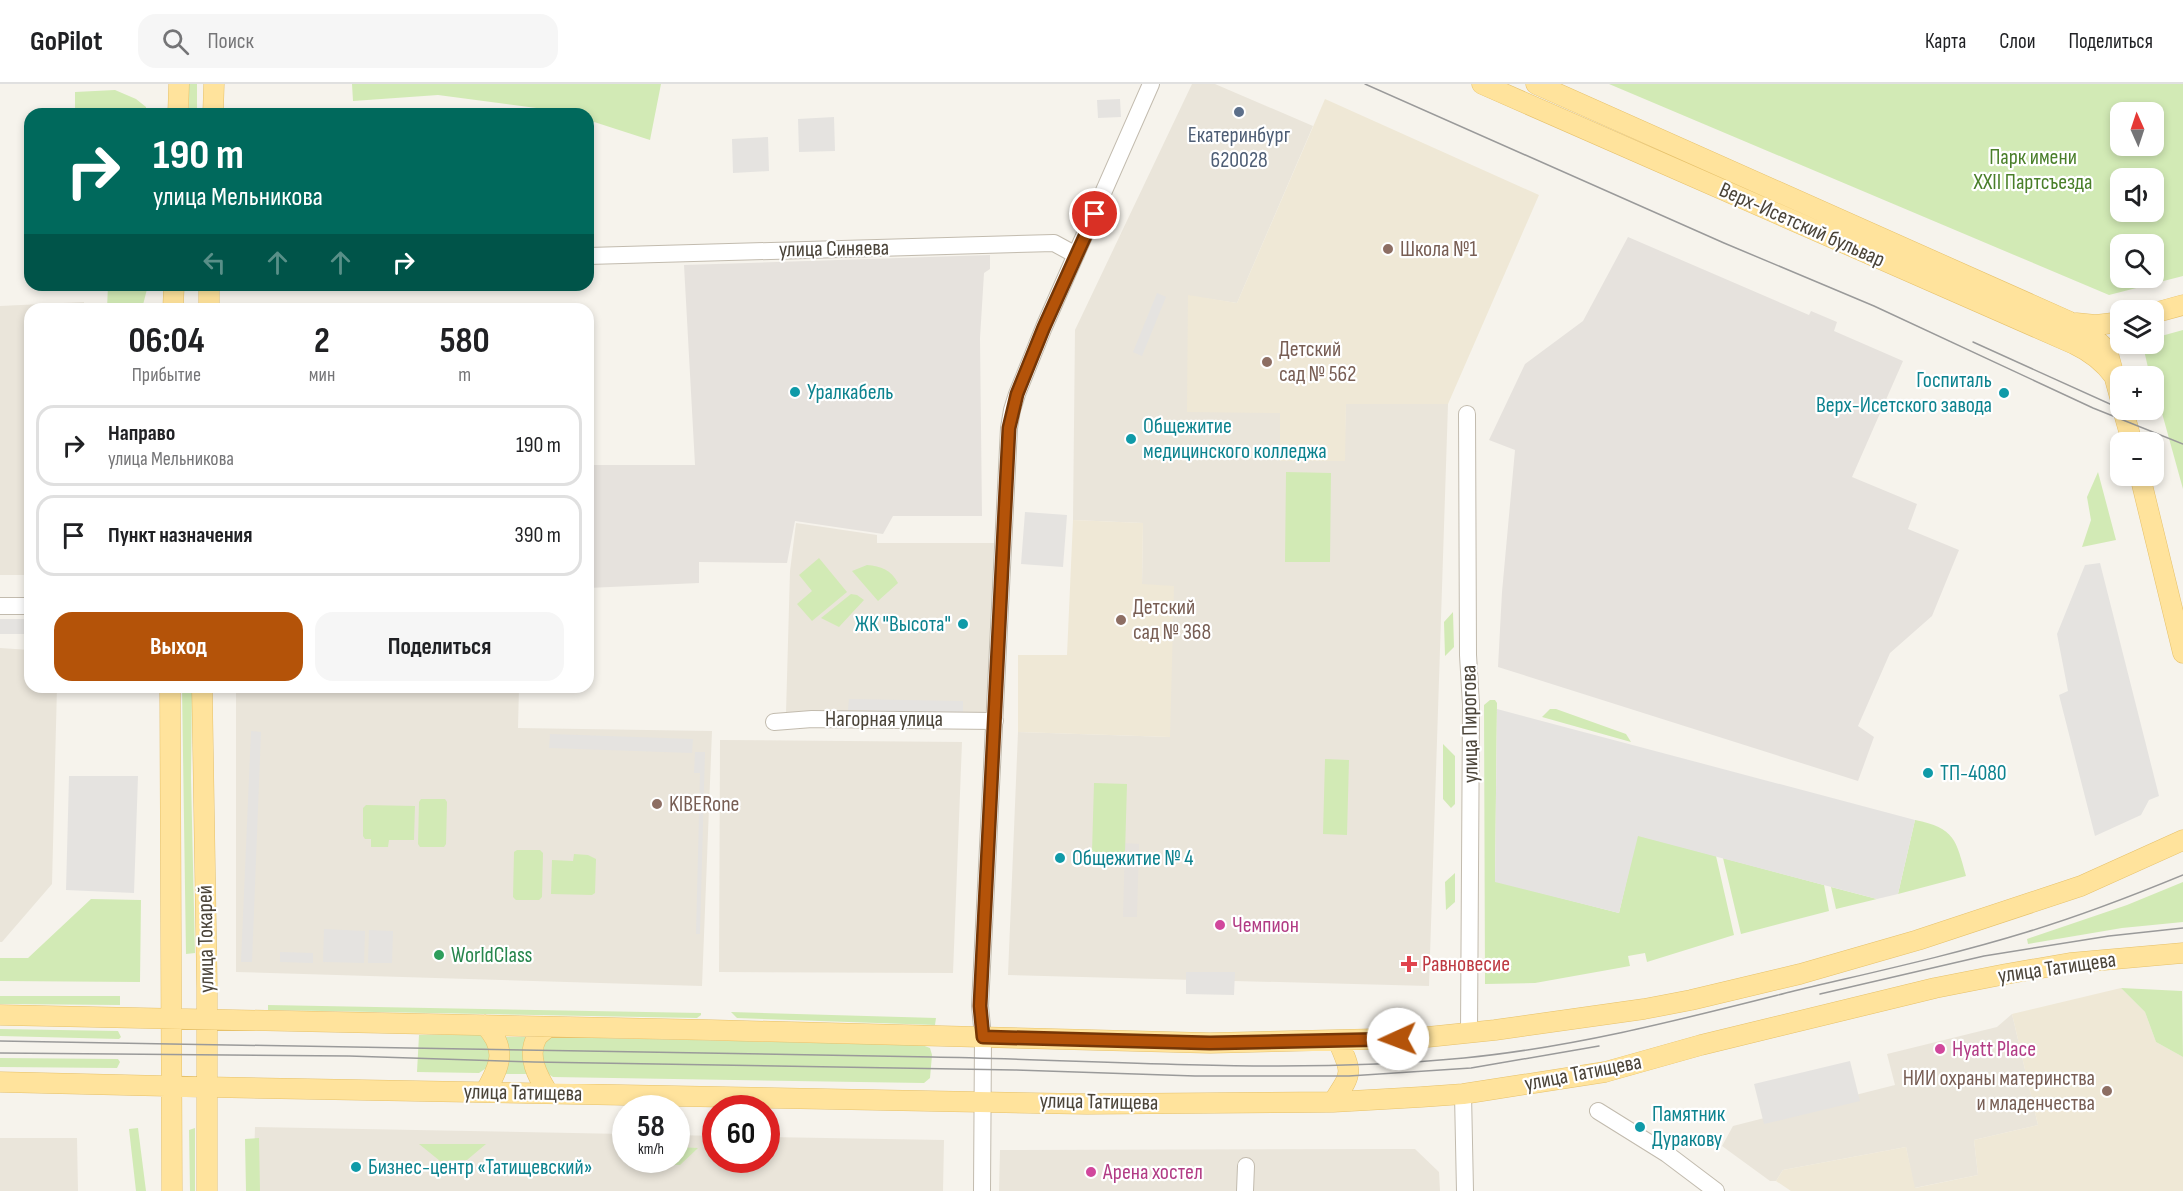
<!DOCTYPE html>
<html lang="ru">
<head>
<meta charset="utf-8">
<style>
  :root { --surface:#fff; --page:#f6f6f6; --text:#202124; --muted:#757577; --line:#e0e0e0; --accent:#b45309 }
  body { margin:0; font-family:"Sofia Sans Condensed",sans-serif; background:var(--page); color:var(--text); height:100vh; display:flex; flex-direction:column; font-size:22px; white-space:nowrap }
  * { box-sizing:border-box; margin:0 }
  p { font-size:20px; color:var(--muted) }
  .icon { flex:none; width:33px; height:33px; fill:none; stroke:currentColor; stroke-width:2; stroke-linecap:round; stroke-linejoin:round }
  .map { position:relative; flex:1; overflow:hidden }
  .side { position:absolute; left:24px; top:219px; width:570px; height:390px; display:flex; flex-direction:column; background:var(--surface); border-radius:18px; box-shadow:0 3px 9px #0003 }
  .side>* { flex:none }
  .banner { position:absolute; left:24px; top:24px; width:570px; height:183px; border-radius:18px; box-shadow:0 3px 9px #0003; background:#00695c; color:#fff; overflow:hidden }
  .needle { width:39px; rotate:357deg }
  .controls { position:absolute; left:2110px; top:18px; display:grid; gap:12px }
  .controls a { display:grid; place-items:center; width:54px; height:54px; border-radius:12px; background:var(--surface); box-shadow:0 3px 9px #0003; font-size:30px }
  .speed { position:absolute; left:612px; top:1011px; display:flex; gap:12px; font-size:30px; font-weight:700; text-align:center }
  .speed>* { display:grid; place-content:center; width:78px; height:78px; border-radius:50%; background:var(--surface); box-shadow:0 3px 9px #0003; line-height:1 }
  .speed small { font-size:15px; font-weight:400 }
  .speed .limit { border:9px solid #d22; background:#fff; color:#111 }
  .pin { position:absolute; display:grid; place-items:center; width:51px; height:51px; color:#fff; margin:-26px; border:3px solid #fff; border-radius:50%; box-shadow:0 2px 6px #0007 }
  .me { position:absolute; width:66px; margin:-33px; rotate:268deg; stroke-linejoin:round; filter:drop-shadow(0 0 4px #0008) }
  .turn { display:flex; align-items:center; gap:21px; height:126px; padding:0 30px; font-size:27px }
  .turn .icon { width:78px; height:78px; stroke-width:2.5 }
  .turn b { display:block; font-size:42px; line-height:51px }
  .lanes { display:flex; align-items:center; height:57px; padding:0 30px; background:#0003; justify-content:center; gap:30px; direction:ltr }
  .lanes .off { opacity:.35 }
  .eta { display:flex; justify-content:space-evenly; align-items:center; height:102px; text-align:center }
  .eta b { font-size:36px; font-weight:700; line-height:42px }
  .primary-button { display:flex; gap:12px; margin-top:auto; padding:12px 30px }
  .primary-button a { flex:1; height:69px; border-radius:18px; background:var(--accent); color:#fff; font-size:24px; font-weight:700; line-height:69px; text-align:center }
  .primary-button a+a { background:var(--page); color:var(--text) }
  ul { padding:0; list-style:none }
  li { display:flex; align-items:center; gap:18px; height:81px; margin:0 12px 9px; padding:0 18px; border:3px solid var(--line); border-radius:18px }
  li div { flex:1 }
  li b { display:block; font-size:22px }
  li em { font-style:normal }
  header { display:flex; align-items:center; gap:36px; box-sizing:border-box; height:84px; padding:0 30px; background:var(--surface); border-bottom:2px solid var(--line) }
  header strong { font-size:28px }
  nav { display:flex; gap:33px; margin-inline-start:auto; font-size:21px }
  .search { width:420px; height:54px; background:var(--page); display:flex; align-items:center; gap:15px; box-sizing:border-box; padding:0 21px; border-radius:18px; color:var(--muted); font-size:22px }
  .map>svg:first-child { display:block }
  .residential { fill:#eae5da }
  .industrial { fill:#e6e2dd }
  .education { fill:#efe8d6 }
  .green { fill:#d2eab5; fill-rule:evenodd }
  .parking { fill:#e5e3e0 }
  .lines { fill:none; stroke-linecap:round; stroke-linejoin:round }
  .minor-casing { stroke:#c2bbae; stroke-width:18 }
  .major-casing { stroke:#e6c16a; stroke-width:21 }
  .minor { stroke:#fff; stroke-width:16 }
  .major { stroke:#ffe39c; stroke-width:20 }
  .tram { stroke:#9a9a9a; stroke-width:1.5 }
  .route-casing { stroke:#753606; stroke-width:15 }
  .route { stroke:#b45309; stroke-width:10 }
  .service-dot { fill:#5c6f8a; stroke:#fff; stroke-width:2 }
  .education-dot { fill:#8d6e63; stroke:#fff; stroke-width:2 }
  .culture-dot { fill:#0f9aa8; stroke:#fff; stroke-width:2 }
  .hotel-dot { fill:#d1479c; stroke:#fff; stroke-width:2 }
  .leisure-dot { fill:#2e9e5b; stroke:#fff; stroke-width:2 }
  .health-dot { fill:#e0444e; stroke:#fff; stroke-width:2 }
  .labels { text-anchor:middle; dominant-baseline:central; stroke-width:4.5; stroke-linejoin:round; paint-order:stroke }
  .service-label { font-size:22px; fill:#4e5e75; stroke:#fff }
  .park-label { font-size:22px; fill:#4a7f2a; stroke:#fff }
  .street-label { font-size:22px; fill:#4b4439; stroke:#fff }
  .education-label { font-size:22px; fill:#785e54; stroke:#fff; text-anchor:start }
  .culture-label { font-size:22px; fill:#0d838f; stroke:#fff; text-anchor:start }
  .hotel-label { font-size:22px; fill:#b23c85; stroke:#fff; text-anchor:start }
  .leisure-label { font-size:22px; fill:#27864d; stroke:#fff; text-anchor:start }
  .health-label { font-size:22px; fill:#be3a42; stroke:#fff; text-anchor:start }
</style>
</head>
<body>
<header>
<strong>GoPilot</strong>
<div class="search"><svg class="icon" aria-label="search" viewBox="0 0 24 24"><circle cx="10" cy="10" r="6"/><path d="M15 15l6 6"/></svg>Поиск</div>
<nav><a>Карта</a><a>Слои</a><a>Поделиться</a></nav>
</header>
<div class="map">
<svg width="2183" height="1107" viewBox="0 0 2183 1107">
  <rect width="100%" height="100%" fill="#f6f3ec"/>
  <path class="residential" d="M 1192,0 L 1215,0 L 1313,42 L 1237,219 L 1189,212 L 1280,329 L 1281,377 L 1344,377 L 1346,320 L 1448,320 L 1429,902 L 1008,891 L 1018,648 L 1170,653 L 1142,500 L 1143,439 L 1073,436 L 1075,246 Z
    M 84,218 L 84,225 L 30,225 L 30,491 L 0,491 L 0,222 Z
    M 796,439 L 877,451 L 877,459 L 994,459 L 990,622 L 982,631 L 786,629 L 790,487 Z
    M 0,564 L 30,566 L 30,603 L 57,603 L 52,800 L 2,858 L 0,858 Z
    M 236,603 L 519,603 L 518,644 L 712,647 L 702,902 L 236,888 Z
    M 720,656 L 962,658 L 953,889 L 719,888 Z
    M 2012,930 L 2038,1041 L 1974,1056 L 1978,1091 L 1914,1104 L 1906,1063 L 1783,1086 L 1776,1097 L 1770,1097 L 1722,1062 L 1733,1042 L 1895,1001 L 1887,970 L 1997,943 Z
    M 255,1043 L 625,1050 L 626,1076 L 676,1076 L 677,1051 L 715,1052 L 716,1076 L 766,1076 L 767,1053 L 944,1056 L 943,1107 L 253,1107 Z
    M 0,1054 L 77,1054 L 78,1107 L 0,1107 Z
    M 1415,1065 L 1439,1088 L 1440,1107 L 999,1107 L 1000,1066 Z"/>
  <path class="industrial" d="M 1628,153 L 1809,231 L 1811,227 L 1837,238 L 1834,247 L 1903,277 L 1852,393 L 1917,420 L 1908,445 L 1959,466 L 1932,532 L 1890,569 L 1858,642 L 1874,653 L 1858,697 L 1498,583 L 1502,508 L 1515,366 L 1489,356 L 1525,280 L 1583,237 Z
    M 990,171 L 990,185 L 984,189 L 980,254 L 982,432 L 893,432 L 883,450 L 795,437 L 787,479 L 699,478 L 699,499 L 588,504 L 588,381 L 695,381 L 684,181 Z
    M 1125,759 L 1139,760 L 1137,833 L 1123,833 Z"/>
  <path class="education" d="M 1325,15 L 1539,111 L 1448,320 L 1346,320 L 1345,377 L 1280,377 L 1280,329 L 1187,328 L 1188,211 L 1237,219 Z
    M 1073,436 L 1143,439 L 1142,500 L 1174,502 L 1170,653 L 1018,648 L 1018,571 L 1067,571 Z
    M 2121,904 L 2145,928 L 2156,958 L 2183,973 L 2183,1107 L 1791,1107 L 1776,1097 L 1783,1086 L 1906,1063 L 1915,1104 L 1978,1091 L 1974,1056 L 2038,1041 L 2012,930 Z"/>
  <path class="green" d="M 188,0 L 197,0 L 197,30 L 189,30 Z
    M 352,0 L 661,0 L 650,56 L 588,36 L 588,30 L 569,30 L 559,27 L 438,11 L 353,17 Z
    M 1609,0 L 2183,0 L 2183,192 L 2109,211 ZM 2121,28 L 2154,28 L 2154,62 L 2121,62 ZM 2121,94 L 2154,94 L 2154,128 L 2121,128 ZM 2121,160 L 2154,160 L 2154,194 L 2121,194 Z
    M 115,6 L 136,15 L 146,23 L 146,30 L 75,30 L 75,8 Z
    M 108,201 L 148,201 L 142,225 L 107,225 Z
    M 2183,246 L 2183,405 L 2157,311 L 2154,310 L 2154,292 L 2150,292 L 2143,262 L 2145,260 L 2154,260 L 2154,254 Z
    M 1286,388 L 1331,389 L 1330,478 L 1285,478 Z
    M 2098,388 L 2116,456 L 2082,463 L 2091,436 L 2087,413 Z
    M 819,474 L 847,508 L 812,537 L 797,520 L 812,507 L 799,491 Z
    M 867,481 C 881,482 891,486 898,499 L 878,517 L 852,487 Z
    M 851,510 L 857,511 L 864,516 L 839,543 L 821,534 Z
    M 1453,528 L 1454,563 L 1445,572 L 1444,538 Z
    M 182,603 L 192,603 L 191,694 L 195,869 L 186,870 Z
    M 1490,616 L 1495,616 L 1497,619 L 1495,797 L 1619,829 L 1637,751 L 1716,772 L 1734,851 L 1647,878 L 1645,869 L 1628,872 L 1630,882 L 1535,899 L 1485,900 L 1484,621 Z
    M 1550,625 L 1556,625 L 1626,650 L 1631,658 L 1542,633 Z
    M 1443,660 L 1455,672 L 1455,720 L 1451,724 L 1443,715 Z
    M 1325,675 L 1349,676 L 1347,751 L 1323,750 Z
    M 1094,699 L 1127,700 L 1125,769 L 1092,768 Z
    M 421,715 L 445,715 L 447,718 L 446,760 L 444,763 L 420,763 L 418,760 L 419,718 Z
    M 366,721 L 415,722 L 414,756 L 389,756 L 388,763 L 371,763 L 371,755 L 365,755 L 363,752 L 363,724 Z
    M 1915,736 C 1955,744 1956,756 1966,792 L 1898,810 Z
    M 517,766 L 540,766 L 543,769 L 542,813 L 539,816 L 516,816 L 513,813 L 514,768 Z
    M 574,770 L 588,771 L 596,775 L 595,809 L 592,811 L 551,810 L 552,776 L 573,777 Z
    M 1723,774 L 1824,801 L 1829,827 L 1741,850 Z
    M 1455,789 L 1455,818 L 1446,826 L 1445,798 Z
    M 2183,798 L 2183,838 L 2122,844 L 2028,860 L 2027,855 L 2127,821 Z
    M 1831,803 L 1877,815 L 1836,825 Z
    M 91,815 L 141,816 L 140,898 L 0,897 L 0,874 L 28,874 Z
    M 2121,904 L 2182,907 L 2183,973 L 2156,958 L 2145,928 Z
    M 0,912 L 120,912 L 120,921 L 0,920 Z
    M 268,921 L 701,929 L 701,931 L 697,934 L 268,926 Z
    M 731,928 L 936,934 L 935,941 L 737,934 Z
    M 0,945 L 118,947 L 121,953 L 119,955 L 0,952 Z
    M 482,950 L 488,956 L 491,981 L 479,989 L 417,988 L 419,951 Z
    M 505,953 L 528,953 C 523,966 522,978 527,990 L 504,990 Z
    M 552,953 L 922,961 L 930,964 L 932,971 L 930,994 L 924,999 L 553,993 L 545,988 L 540,963 L 544,958 Z
    M 0,974 L 118,975 L 120,978 L 117,984 L 0,983 Z
    M 138,1044 L 146,1107 L 136,1107 L 129,1045 Z
    M 195,1044 L 195,1107 L 190,1107 L 189,1046 Z
    M 259,1054 L 260,1107 L 246,1107 L 245,1055 Z
    M 419,1060 L 486,1060 L 467,1076 L 440,1077 Z
    M 677,1063 L 698,1064 L 680,1081 L 655,1080 L 651,1076 L 676,1076 Z"/>
  <path class="parking" d="M 1120,15 L 1121,33 L 1098,34 L 1097,16 Z
    M 834,33 L 835,67 L 799,68 L 798,35 Z
    M 768,53 L 769,87 L 733,89 L 732,55 Z
    M 1157,209 L 1166,213 L 1142,272 L 1133,268 Z
    M 1025,428 L 1067,431 L 1063,483 L 1021,480 Z
    M 2100,479 L 2159,712 L 2149,716 L 2141,731 L 2095,752 L 2059,611 L 2068,607 L 2057,550 L 2085,481 Z
    M 0,535 L 30,535 L 30,550 L 0,550 Z
    M 849,615 L 963,617 L 963,629 L 848,626 Z
    M 1497,625 L 1915,736 L 1898,810 L 1877,815 L 1638,752 L 1619,829 L 1495,798 Z
    M 251,647 L 261,648 L 252,878 L 241,878 Z
    M 550,650 L 693,655 L 692,669 L 549,664 Z
    M 695,668 L 705,668 L 700,850 L 696,850 L 700,689 L 694,689 Z
    M 69,692 L 138,692 L 134,809 L 66,806 Z
    M 324,845 L 365,847 L 364,879 L 323,878 Z
    M 369,846 L 393,847 L 392,879 L 368,879 Z
    M 280,868 L 313,869 L 313,879 L 280,878 Z
    M 1186,888 L 1235,888 L 1234,911 L 1186,910 Z
    M 1850,977 L 1860,1017 L 1764,1040 L 1754,1000 Z"/>
  <g class="lines">
    <g class="minor-casing">
      <path id="minor" d="M 588,172 L 1054,159 L 1076,171
        M 1467,330 L 1468,571 L 1471,621 L 1469,949
        M 0,522 L 30,522
        M 774,638 L 812,635 L 995,637
        M 1463,1010 L 1465,1107
        M 1598,1027 L 1667,1070 L 1716,1107
        M 982,1107 L 983,953 L 980,922 L 1009,344 L 1012,326 L 1017,310 L 1044,243 L 1151,0
        M 1245,1107 L 1246,1082"/>
    </g>
    <g class="major-casing">
      <path id="major" d="M 1482,0 L 2074,260 C 2091,268 2103,277 2114,292
        M 1536,0 L 2068,237 L 2092,252 L 2107,266 L 2121,317
        M 178,30 L 179,0
        M 213,30 L 214,0
        M 173,225 L 174,201
        M 209,225 L 209,201
        M 2154,229 L 2183,221
        M 2076,239 L 2096,241 L 2121,238
        M 2123,326 L 2132,358
        M 2140,392 L 2183,569
        M 170,603 L 172,1107
        M 202,603 L 207,904 L 207,1107
        M 0,931 L 711,946 L 1210,959 L 1418,954 L 1495,946 L 1644,925 L 1691,916 L 1800,890 L 1918,856 L 2081,802 L 2183,756
        M 0,998 L 207,1003 L 1087,1020 L 1333,1018 L 1421,1013 L 1463,1010 L 1605,988 L 1701,961 L 1935,904 L 2006,890 L 2070,879 L 2183,869
        M 485,1008 C 500,982 508,965 485,941
        M 548,1009 C 538,993 526,972 537,953 C 540,949 545,946 548,943
        M 1333,1018 C 1352,989 1353,990 1338,957"/>
    </g>
    <use href="#minor" class="minor"/>
    <use href="#major" class="major"/>
    <path class="tram" d="M 1365,0 L 1724,159 L 1874,222 L 2093,324 L 2183,360
      M 1973,258 L 2121,325
      M 1820,910 L 1984,872 L 2109,852 L 2183,844
      M 0,957 C 311,962 621,968 932,973 C 1108,976 1289,991 1464,974 C 1575,963 1683,935 1790,908 C 1869,889 1949,872 2027,848 C 2080,832 2132,812 2183,791
      M 0,969 L 349,972 L 534,978 L 1015,986 L 1195,992 L 1349,992 L 1471,984 L 1599,962"/>
  </g>
  <g class="lines">
    <g class="route-casing">
      <path id="route" d="M 1095,130 L 1044,243 L 1017,310 L 1009,344 L 980,922 L 983,953 L 1210,959 L 1398,955"/>
    </g>
    <use href="#route" class="route"/>
  </g>
  <circle class="service-dot" cx="1239" cy="28" r="6"/>
  <g class="education-dot">
    <circle cx="1388" cy="165" r="6"/>
    <circle cx="1267" cy="278" r="6"/>
    <circle cx="1121" cy="536" r="6"/>
    <circle cx="657" cy="720" r="6"/>
    <circle cx="2107" cy="1007" r="6"/>
  </g>
  <g class="culture-dot">
    <circle cx="795" cy="308" r="6"/>
    <circle cx="2004" cy="309" r="6"/>
    <circle cx="1131" cy="355" r="6"/>
    <circle cx="963" cy="540" r="6"/>
    <circle cx="1928" cy="689" r="6"/>
    <circle cx="1060" cy="774" r="6"/>
    <circle cx="1640" cy="1043" r="6"/>
    <circle cx="356" cy="1083" r="6"/>
  </g>
  <g class="hotel-dot">
    <circle cx="1220" cy="841" r="6"/>
    <circle cx="1940" cy="965" r="6"/>
    <circle cx="1091" cy="1088" r="6"/>
  </g>
  <circle class="leisure-dot" cx="439" cy="871" r="6"/>
  <path class="health-dot" d="M1406 871h6v6h6v6h-6v6h-6v-6h-6v-6h6z"/>
  <g class="labels">
    <g class="service-label">
      <text x="1239" y="51">Екатеринбург<tspan x="1239" dy="25">620028</tspan></text>
    </g>
    <g class="park-label">
      <text x="2033" y="73">Парк имени<tspan x="2033" dy="25">XXII Партсъезда</tspan></text>
    </g>
    <g class="street-label">
      <text transform="translate(1802 141) rotate(24)">Верх-Исетский бульвар</text>
      <text transform="translate(834 165) rotate(-1)">улица Синяева</text>
      <text x="884" y="635">Нагорная улица</text>
      <text transform="translate(1470 640) rotate(-91)">улица Пирогова</text>
      <text transform="translate(206 855) rotate(-91)">улица Токарей</text>
      <text transform="translate(2057 884) rotate(-8)">улица Татищева</text>
      <text transform="translate(1583 989) rotate(-11)">улица Татищева</text>
      <text transform="translate(523 1009) rotate(1)">улица Татищева</text>
      <text transform="translate(1099 1018) rotate(1)">улица Татищева</text>
    </g>
    <g class="education-label">
      <text x="1400" y="165">Школа №1</text>
      <text x="1279" y="265">Детский<tspan x="1279" dy="25">сад № 562</tspan></text>
      <text x="1133" y="523">Детский<tspan x="1133" dy="25">сад № 368</tspan></text>
      <text x="669" y="720">KIBERone</text>
      <text x="2095" y="994" text-anchor="end">НИИ охраны материнства<tspan x="2095" dy="25">и младенчества</tspan></text>
    </g>
    <g class="culture-label">
      <text x="1992" y="296" text-anchor="end">Госпиталь<tspan x="1992" dy="25">Верх-Исетского завода</tspan></text>
      <text x="807" y="308">Уралкабель</text>
      <text x="1143" y="342">Общежитие<tspan x="1143" dy="25">медицинского колледжа</tspan></text>
      <text x="951" y="540" text-anchor="end">ЖК "Высота"</text>
      <text x="1940" y="689">ТП-4080</text>
      <text x="1072" y="774">Общежитие № 4</text>
      <text x="1652" y="1030">Памятник<tspan x="1652" dy="25">Дуракову</tspan></text>
      <text x="368" y="1083">Бизнес-центр «Татищевский»</text>
    </g>
    <g class="hotel-label">
      <text x="1232" y="841">Чемпион</text>
      <text x="1952" y="965">Hyatt Place</text>
      <text x="1103" y="1088">Арена хостел</text>
    </g>
    <g class="leisure-label">
      <text x="451" y="871">WorldClass</text>
    </g>
    <g class="health-label">
      <text x="1422" y="880">Равновесие</text>
    </g>
  </g>
</svg>
<div class="controls">
<a><svg class="needle" viewBox="-14 -14 28 28"><path d="M0-13l5 13h-10z" fill="#e53935"/><path d="M0 13l5-13h-10z" fill="#757577"/></svg></a>
<a><svg class="icon" aria-label="sound" viewBox="0 0 24 24"><path d="M4 9h4l5-4v14l-5-4H4zM17 9q2 3 0 6"/></svg></a>
<a><svg class="icon" aria-label="search" viewBox="0 0 24 24"><circle cx="10" cy="10" r="6"/><path d="M15 15l6 6"/></svg></a>
<a><svg class="icon" aria-label="layers" viewBox="0 0 24 24"><path d="M12 4l9 5-9 5-9-5zM3 14l9 5 9-5"/></svg></a>
<a>+</a>
<a>−</a>
</div>
<div class="speed"><div>58<small>km/h</small></div><div class="limit">60</div></div>
<div class="pin" style="left:1095px;top:130px;background:#d93025"><svg class="icon" aria-label="arrive" viewBox="0 0 24 24"><path d="M6 21V4h12l-3 4 3 4H6"/></svg></div>
<svg class="me" style="left:1398px;top:955px" viewBox="-20 -20 40 40"><circle r="19" fill="#fff"/><path d="M0-13L10 11 0 6-10 11z" fill="#b45309"/></svg>
<div class="banner">
<div class="turn"><svg class="icon" aria-label="right" viewBox="0 0 24 24"><path d="M7 20v-9h11M14 6l5 5-5 5"/></svg><div><b>190 m</b>улица Мельникова</div></div>
<div class="lanes"><svg class="icon off" aria-label="left" viewBox="0 0 24 24"><path d="M17 20v-9H6M10 6l-5 5 5 5"/></svg><svg class="icon off" aria-label="ahead" viewBox="0 0 24 24"><path d="M12 20V5M6 11l6-6 6 6"/></svg><svg class="icon off" aria-label="ahead" viewBox="0 0 24 24"><path d="M12 20V5M6 11l6-6 6 6"/></svg><svg class="icon" aria-label="right" viewBox="0 0 24 24"><path d="M7 20v-9h11M14 6l5 5-5 5"/></svg></div>
</div>
<section class="side">
<div class="eta">
<div><b>06:04</b><p>Прибытие</p></div>
<div><b>2</b><p>мин</p></div>
<div><b>580</b><p>m</p></div>
</div>
<ul>
<li><svg class="icon" aria-label="right" viewBox="0 0 24 24"><path d="M7 20v-9h11M14 6l5 5-5 5"/></svg><div><b>Направо</b><p>улица Мельникова</p></div><em>190 m</em></li>
<li><svg class="icon" aria-label="arrive" viewBox="0 0 24 24"><path d="M6 21V4h12l-3 4 3 4H6"/></svg><div><b>Пункт назначения</b></div><em>390 m</em></li>
</ul>
<div class="primary-button"><a>Выход</a><a>Поделиться</a></div>
</section>
</div>
</body>
</html>
